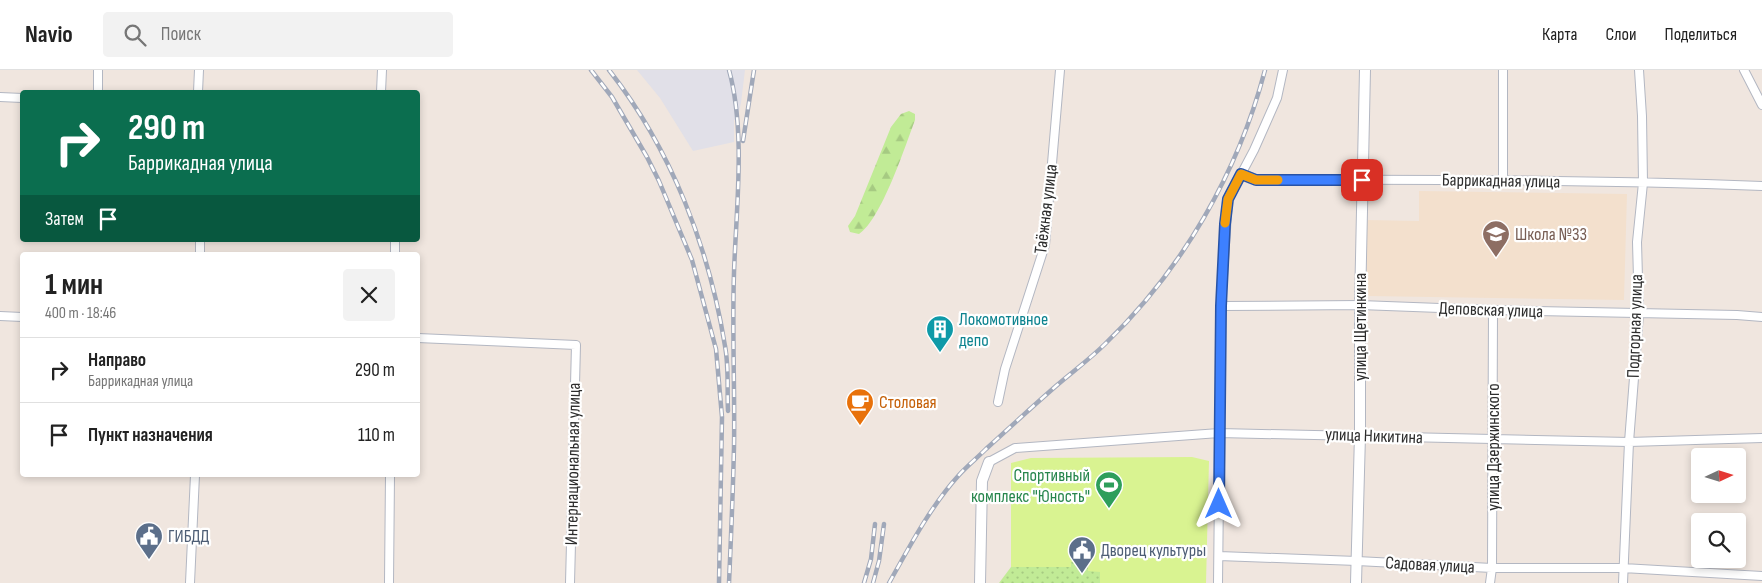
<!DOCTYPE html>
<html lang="ru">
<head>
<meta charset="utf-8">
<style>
  :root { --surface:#fff; --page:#f2f2f2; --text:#222; --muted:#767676; --line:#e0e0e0 }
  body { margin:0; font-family:"Sofia Sans Condensed",sans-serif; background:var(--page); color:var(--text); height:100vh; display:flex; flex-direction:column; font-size:19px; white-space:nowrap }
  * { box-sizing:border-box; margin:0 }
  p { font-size:16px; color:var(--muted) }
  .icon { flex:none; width:28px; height:28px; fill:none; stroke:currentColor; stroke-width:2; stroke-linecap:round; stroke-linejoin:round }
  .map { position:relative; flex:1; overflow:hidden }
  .drawer { position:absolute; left:20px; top:182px; width:400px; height:225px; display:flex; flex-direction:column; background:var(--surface); border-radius:5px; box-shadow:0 2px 8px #0003 }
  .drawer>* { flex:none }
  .top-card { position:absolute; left:20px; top:20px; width:400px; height:152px; border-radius:5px; box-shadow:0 2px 8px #0003; background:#0b6e4f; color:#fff; overflow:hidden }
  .needle { width:32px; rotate:86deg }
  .controls { position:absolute; left:1691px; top:378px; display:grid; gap:10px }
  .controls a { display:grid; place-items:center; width:55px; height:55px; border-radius:5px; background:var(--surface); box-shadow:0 2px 8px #0003; font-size:25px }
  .pin { position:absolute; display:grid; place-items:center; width:42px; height:42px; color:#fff; margin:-21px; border-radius:10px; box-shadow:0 2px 8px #0006 }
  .me { position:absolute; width:55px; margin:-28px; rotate:0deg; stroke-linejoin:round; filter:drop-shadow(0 0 4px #0008) }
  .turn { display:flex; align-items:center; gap:18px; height:105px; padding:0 25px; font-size:22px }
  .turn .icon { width:65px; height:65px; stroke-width:2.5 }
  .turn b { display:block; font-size:35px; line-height:42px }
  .then { display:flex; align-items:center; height:48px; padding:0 25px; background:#0003; gap:10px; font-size:19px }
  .round { display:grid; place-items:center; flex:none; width:52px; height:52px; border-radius:5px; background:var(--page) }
  .headline { display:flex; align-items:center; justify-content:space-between; height:85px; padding:0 25px }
  h1 { font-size:30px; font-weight:700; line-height:38px }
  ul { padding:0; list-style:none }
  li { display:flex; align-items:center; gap:15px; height:65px; padding:0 25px; border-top:1px solid var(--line) }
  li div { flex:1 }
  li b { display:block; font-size:19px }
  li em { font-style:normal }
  header { display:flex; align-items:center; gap:30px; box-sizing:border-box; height:70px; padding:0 25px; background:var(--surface); border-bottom:1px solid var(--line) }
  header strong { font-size:24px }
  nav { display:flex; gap:28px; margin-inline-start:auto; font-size:18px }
  .search { width:350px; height:45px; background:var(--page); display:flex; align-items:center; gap:12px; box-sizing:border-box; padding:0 18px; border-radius:5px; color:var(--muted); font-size:19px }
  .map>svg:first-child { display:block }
  .industrial { fill:#e1e0e8 }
  .education { fill:#f3e0cd }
  .grass { fill:url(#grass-dots) }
  .forest { fill:url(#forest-firs) }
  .pitch { fill:#d9f391 }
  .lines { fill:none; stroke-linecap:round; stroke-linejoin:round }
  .street-casing { stroke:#b3b7c2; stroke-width:10 }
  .secondary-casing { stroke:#b3b7c2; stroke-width:12 }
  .street { stroke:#fff; stroke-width:8 }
  .secondary { stroke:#fff; stroke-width:10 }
  .rail-casing { stroke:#a0a8b9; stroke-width:4.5 }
  .rail { stroke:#fff; stroke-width:2.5; stroke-dasharray:8; stroke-linecap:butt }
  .route-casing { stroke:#2853a6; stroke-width:12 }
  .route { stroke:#3d80ff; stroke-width:9 }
  .slow { stroke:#f59e0b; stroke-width:9 }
  .labels { text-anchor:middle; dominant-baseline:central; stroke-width:4.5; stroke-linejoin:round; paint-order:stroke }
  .street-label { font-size:18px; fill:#2d2d2d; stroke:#fff }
  .education-label { font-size:18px; fill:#785e54; stroke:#fff; text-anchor:start }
  .culture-label { font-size:18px; fill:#0d838f; stroke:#fff; text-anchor:start }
  .food-label { font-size:18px; fill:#c56008; stroke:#fff; text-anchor:start }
  .leisure-label { font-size:18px; fill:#27864d; stroke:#fff; text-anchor:end }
  .service-label { font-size:18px; fill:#4e5e75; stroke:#fff; text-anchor:start }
</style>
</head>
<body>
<header>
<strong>Navio</strong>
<div class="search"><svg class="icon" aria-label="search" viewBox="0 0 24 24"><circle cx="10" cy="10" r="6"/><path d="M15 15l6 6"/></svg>Поиск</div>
<nav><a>Карта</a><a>Слои</a><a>Поделиться</a></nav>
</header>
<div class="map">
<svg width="1762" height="513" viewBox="0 0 1762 513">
  <defs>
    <pattern id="grass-dots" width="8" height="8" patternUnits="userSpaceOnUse" patternTransform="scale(1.25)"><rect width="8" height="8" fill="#c1eb96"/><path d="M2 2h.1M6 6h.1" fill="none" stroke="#a6ca82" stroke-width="1.8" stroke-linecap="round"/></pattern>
    <pattern id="forest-firs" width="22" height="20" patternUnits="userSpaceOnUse" patternTransform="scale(1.25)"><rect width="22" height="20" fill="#c1eb96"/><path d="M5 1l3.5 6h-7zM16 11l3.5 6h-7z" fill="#a6ca82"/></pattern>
  </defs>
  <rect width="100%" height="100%" fill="#f0e6df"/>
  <path class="industrial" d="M 637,0 L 745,0 L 741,33 L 737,50 L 734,50 L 734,72 L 693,81 L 660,28 Z"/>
  <path class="education" d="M 1419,121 L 1627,124 L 1624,230 L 1367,226 L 1366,150 L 1419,151 Z"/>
  <path class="grass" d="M 1071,492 L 1088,493 L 1089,501 L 1100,501 L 1100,513 L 999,513 L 1011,497 L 1070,497 Z"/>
  <path class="forest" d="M 909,41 L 915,44 L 915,50 C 905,77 881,150 859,164 L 850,162 L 848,156 L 855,146 L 891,57 L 901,44 Z"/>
  <path class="pitch" d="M 1192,387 L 1209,391 L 1206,513 L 1100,513 L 1100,502 L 1088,501 L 1088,493 L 1071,492 L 1071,497 L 1011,497 L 1011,393 L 1031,388 Z"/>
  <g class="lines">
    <g class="street-casing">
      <path id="street" d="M 1744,0 L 1762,35
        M 98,22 L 98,0
        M 198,22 L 199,0
        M 381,22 L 382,0
        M 0,27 L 22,28
        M 1241,103 L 1257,110 C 1425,109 1594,110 1762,116
        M 1503,112 L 1503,0
        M 200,185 L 200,170
        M 395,185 L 395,170
        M 1221,236 L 1360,235 L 1493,240 L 1737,245 L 1762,247
        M 0,246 L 22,247
        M 418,268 L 576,275 L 570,513
        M 998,332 L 1005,299 L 1045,175 L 1060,0
        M 989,392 L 1015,378 L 1219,363 L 1629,372 L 1762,368
        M 1219,486 L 1357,491 L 1492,498 L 1623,498 L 1762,506
        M 190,513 L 195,405
        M 389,513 L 390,405
        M 1218,513 L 1221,236 L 1228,129 L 1254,80 L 1277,28 L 1283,0
        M 1490,513 L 1492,498 L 1493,240
        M 1623,513 L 1629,372 L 1639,244 L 1637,172 L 1643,113 L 1642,46 L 1639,0"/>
    </g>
    <g class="secondary-casing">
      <path id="secondary" d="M 980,513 L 982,411 L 989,392
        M 1356,513 L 1360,365 L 1360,235 L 1365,0"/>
    </g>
    <use href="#street" class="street"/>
    <use href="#secondary" class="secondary"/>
    <g class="rail-casing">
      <path id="rail" d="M 591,0 L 612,27 L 647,87 L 659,111 L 692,190 L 716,279 L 722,347 L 719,513
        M 609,0 C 671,79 709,177 725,276 C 729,297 727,319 728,341
        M 729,0 C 746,62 736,139 734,203 C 732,261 735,319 734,377 C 733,422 731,468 729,513
        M 743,71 L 754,0
        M 864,513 L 871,489 L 875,454
        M 873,513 L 879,491 L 884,454
        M 889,513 C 910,476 930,437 959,405 C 967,396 977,388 986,379 C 1009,358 1032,337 1056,316 C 1072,302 1090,289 1105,274 C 1182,200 1238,103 1265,0"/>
    </g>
    <use href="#rail" class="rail"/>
  </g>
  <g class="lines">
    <g class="route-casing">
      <path id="route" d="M 1219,434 L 1221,236 L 1225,154 L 1228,129 L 1241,104 L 1256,110 L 1362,110"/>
    </g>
    <use href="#route" class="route"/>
    <path class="slow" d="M 1225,153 L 1228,129 L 1241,104 L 1256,110 L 1278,110"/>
  </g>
  <defs>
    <g id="school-pin" transform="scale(1.4375)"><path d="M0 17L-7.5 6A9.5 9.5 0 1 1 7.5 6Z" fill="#8d6e63" stroke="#fff"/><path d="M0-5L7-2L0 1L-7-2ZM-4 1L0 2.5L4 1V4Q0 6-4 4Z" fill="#fff"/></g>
    <g id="building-pin" transform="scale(1.4375)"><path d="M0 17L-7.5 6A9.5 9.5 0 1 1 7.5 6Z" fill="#0f9aa8" stroke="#fff"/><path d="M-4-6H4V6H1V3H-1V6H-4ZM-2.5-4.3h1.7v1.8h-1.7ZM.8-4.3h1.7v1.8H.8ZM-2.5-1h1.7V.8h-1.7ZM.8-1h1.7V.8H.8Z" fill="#fff"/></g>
    <g id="cafe-pin" transform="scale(1.4375)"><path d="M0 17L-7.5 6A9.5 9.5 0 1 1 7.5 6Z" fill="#e8710a" stroke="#fff"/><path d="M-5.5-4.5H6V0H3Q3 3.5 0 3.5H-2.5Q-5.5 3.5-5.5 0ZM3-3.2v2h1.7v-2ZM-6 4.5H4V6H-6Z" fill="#fff"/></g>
    <g id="stadium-pin" transform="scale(1.4375)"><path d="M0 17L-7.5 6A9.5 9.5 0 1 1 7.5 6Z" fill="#2e9e5b" stroke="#fff"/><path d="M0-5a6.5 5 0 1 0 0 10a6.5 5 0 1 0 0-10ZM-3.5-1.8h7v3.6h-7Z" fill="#fff"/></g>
    <g id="civic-pin" transform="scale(1.4375)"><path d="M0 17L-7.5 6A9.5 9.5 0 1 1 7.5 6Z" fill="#5c6f8a" stroke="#fff"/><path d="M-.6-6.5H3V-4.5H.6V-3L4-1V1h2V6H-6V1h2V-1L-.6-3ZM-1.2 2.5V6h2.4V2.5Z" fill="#fff"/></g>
  </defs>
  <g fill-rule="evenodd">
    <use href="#school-pin" x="1496" y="164"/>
    <use href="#building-pin" x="940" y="259"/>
    <use href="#cafe-pin" x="860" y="332"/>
    <use href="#stadium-pin" x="1109" y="415"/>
    <use href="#civic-pin" x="149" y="466"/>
    <use href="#civic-pin" x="1082" y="480"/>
  </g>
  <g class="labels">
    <g class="street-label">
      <text transform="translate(1501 111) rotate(1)">Баррикадная улица</text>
      <text transform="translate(1046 139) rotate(-83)">Таёжная улица</text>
      <text transform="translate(1491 240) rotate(2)">Деповская улица</text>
      <text transform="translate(1635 256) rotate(-88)">Подгорная улица</text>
      <text transform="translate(1360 257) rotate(-90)">улица Щетинкина</text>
      <text transform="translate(1374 366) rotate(2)">улица Никитина</text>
      <text transform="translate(1493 377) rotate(-90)">улица Дзержинского</text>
      <text transform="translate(573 394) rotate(-89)">Интернациональная улица</text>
      <text transform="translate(1430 495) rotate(3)">Садовая улица</text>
    </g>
    <g class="education-label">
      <text x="1515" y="164">Школа №33</text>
    </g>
    <g class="culture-label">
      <text x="959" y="249">Локомотивное<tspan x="959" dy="21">депо</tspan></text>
    </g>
    <g class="food-label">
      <text x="879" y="332">Столовая</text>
    </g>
    <g class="leisure-label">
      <text x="1090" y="405">Спортивный<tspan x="1090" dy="21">комплекс "Юность"</tspan></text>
    </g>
    <g class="service-label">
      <text x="168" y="466">ГИБДД</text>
      <text x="1101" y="480">Дворец культуры</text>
    </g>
  </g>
</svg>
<div class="controls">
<a><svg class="needle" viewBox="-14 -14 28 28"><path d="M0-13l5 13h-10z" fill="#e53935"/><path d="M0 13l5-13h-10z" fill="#767676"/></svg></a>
<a><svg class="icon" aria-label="search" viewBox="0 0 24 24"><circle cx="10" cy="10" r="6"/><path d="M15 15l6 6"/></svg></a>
</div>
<div class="pin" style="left:1362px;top:110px;background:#d93025"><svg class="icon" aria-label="arrive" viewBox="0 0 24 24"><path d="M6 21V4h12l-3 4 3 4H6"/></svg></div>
<svg class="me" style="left:1219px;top:434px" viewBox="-20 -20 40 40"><path d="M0-17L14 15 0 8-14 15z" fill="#3d80ff" stroke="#fff" stroke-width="4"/></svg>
<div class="top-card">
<div class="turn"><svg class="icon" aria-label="right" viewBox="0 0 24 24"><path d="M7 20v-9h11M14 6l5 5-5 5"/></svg><div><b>290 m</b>Баррикадная улица</div></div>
<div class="then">Затем<svg class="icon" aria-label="arrive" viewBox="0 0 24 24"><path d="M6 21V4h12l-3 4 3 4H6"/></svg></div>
</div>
<section class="drawer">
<div class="headline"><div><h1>1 мин</h1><p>400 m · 18:46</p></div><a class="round"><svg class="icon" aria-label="close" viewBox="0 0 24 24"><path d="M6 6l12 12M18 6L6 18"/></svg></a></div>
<ul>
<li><svg class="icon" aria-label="right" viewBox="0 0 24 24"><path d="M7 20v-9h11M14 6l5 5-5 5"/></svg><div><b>Направо</b><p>Баррикадная улица</p></div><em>290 m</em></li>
<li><svg class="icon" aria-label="arrive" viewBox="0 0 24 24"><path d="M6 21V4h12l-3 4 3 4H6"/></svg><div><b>Пункт назначения</b></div><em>110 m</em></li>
</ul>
</section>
</div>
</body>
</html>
